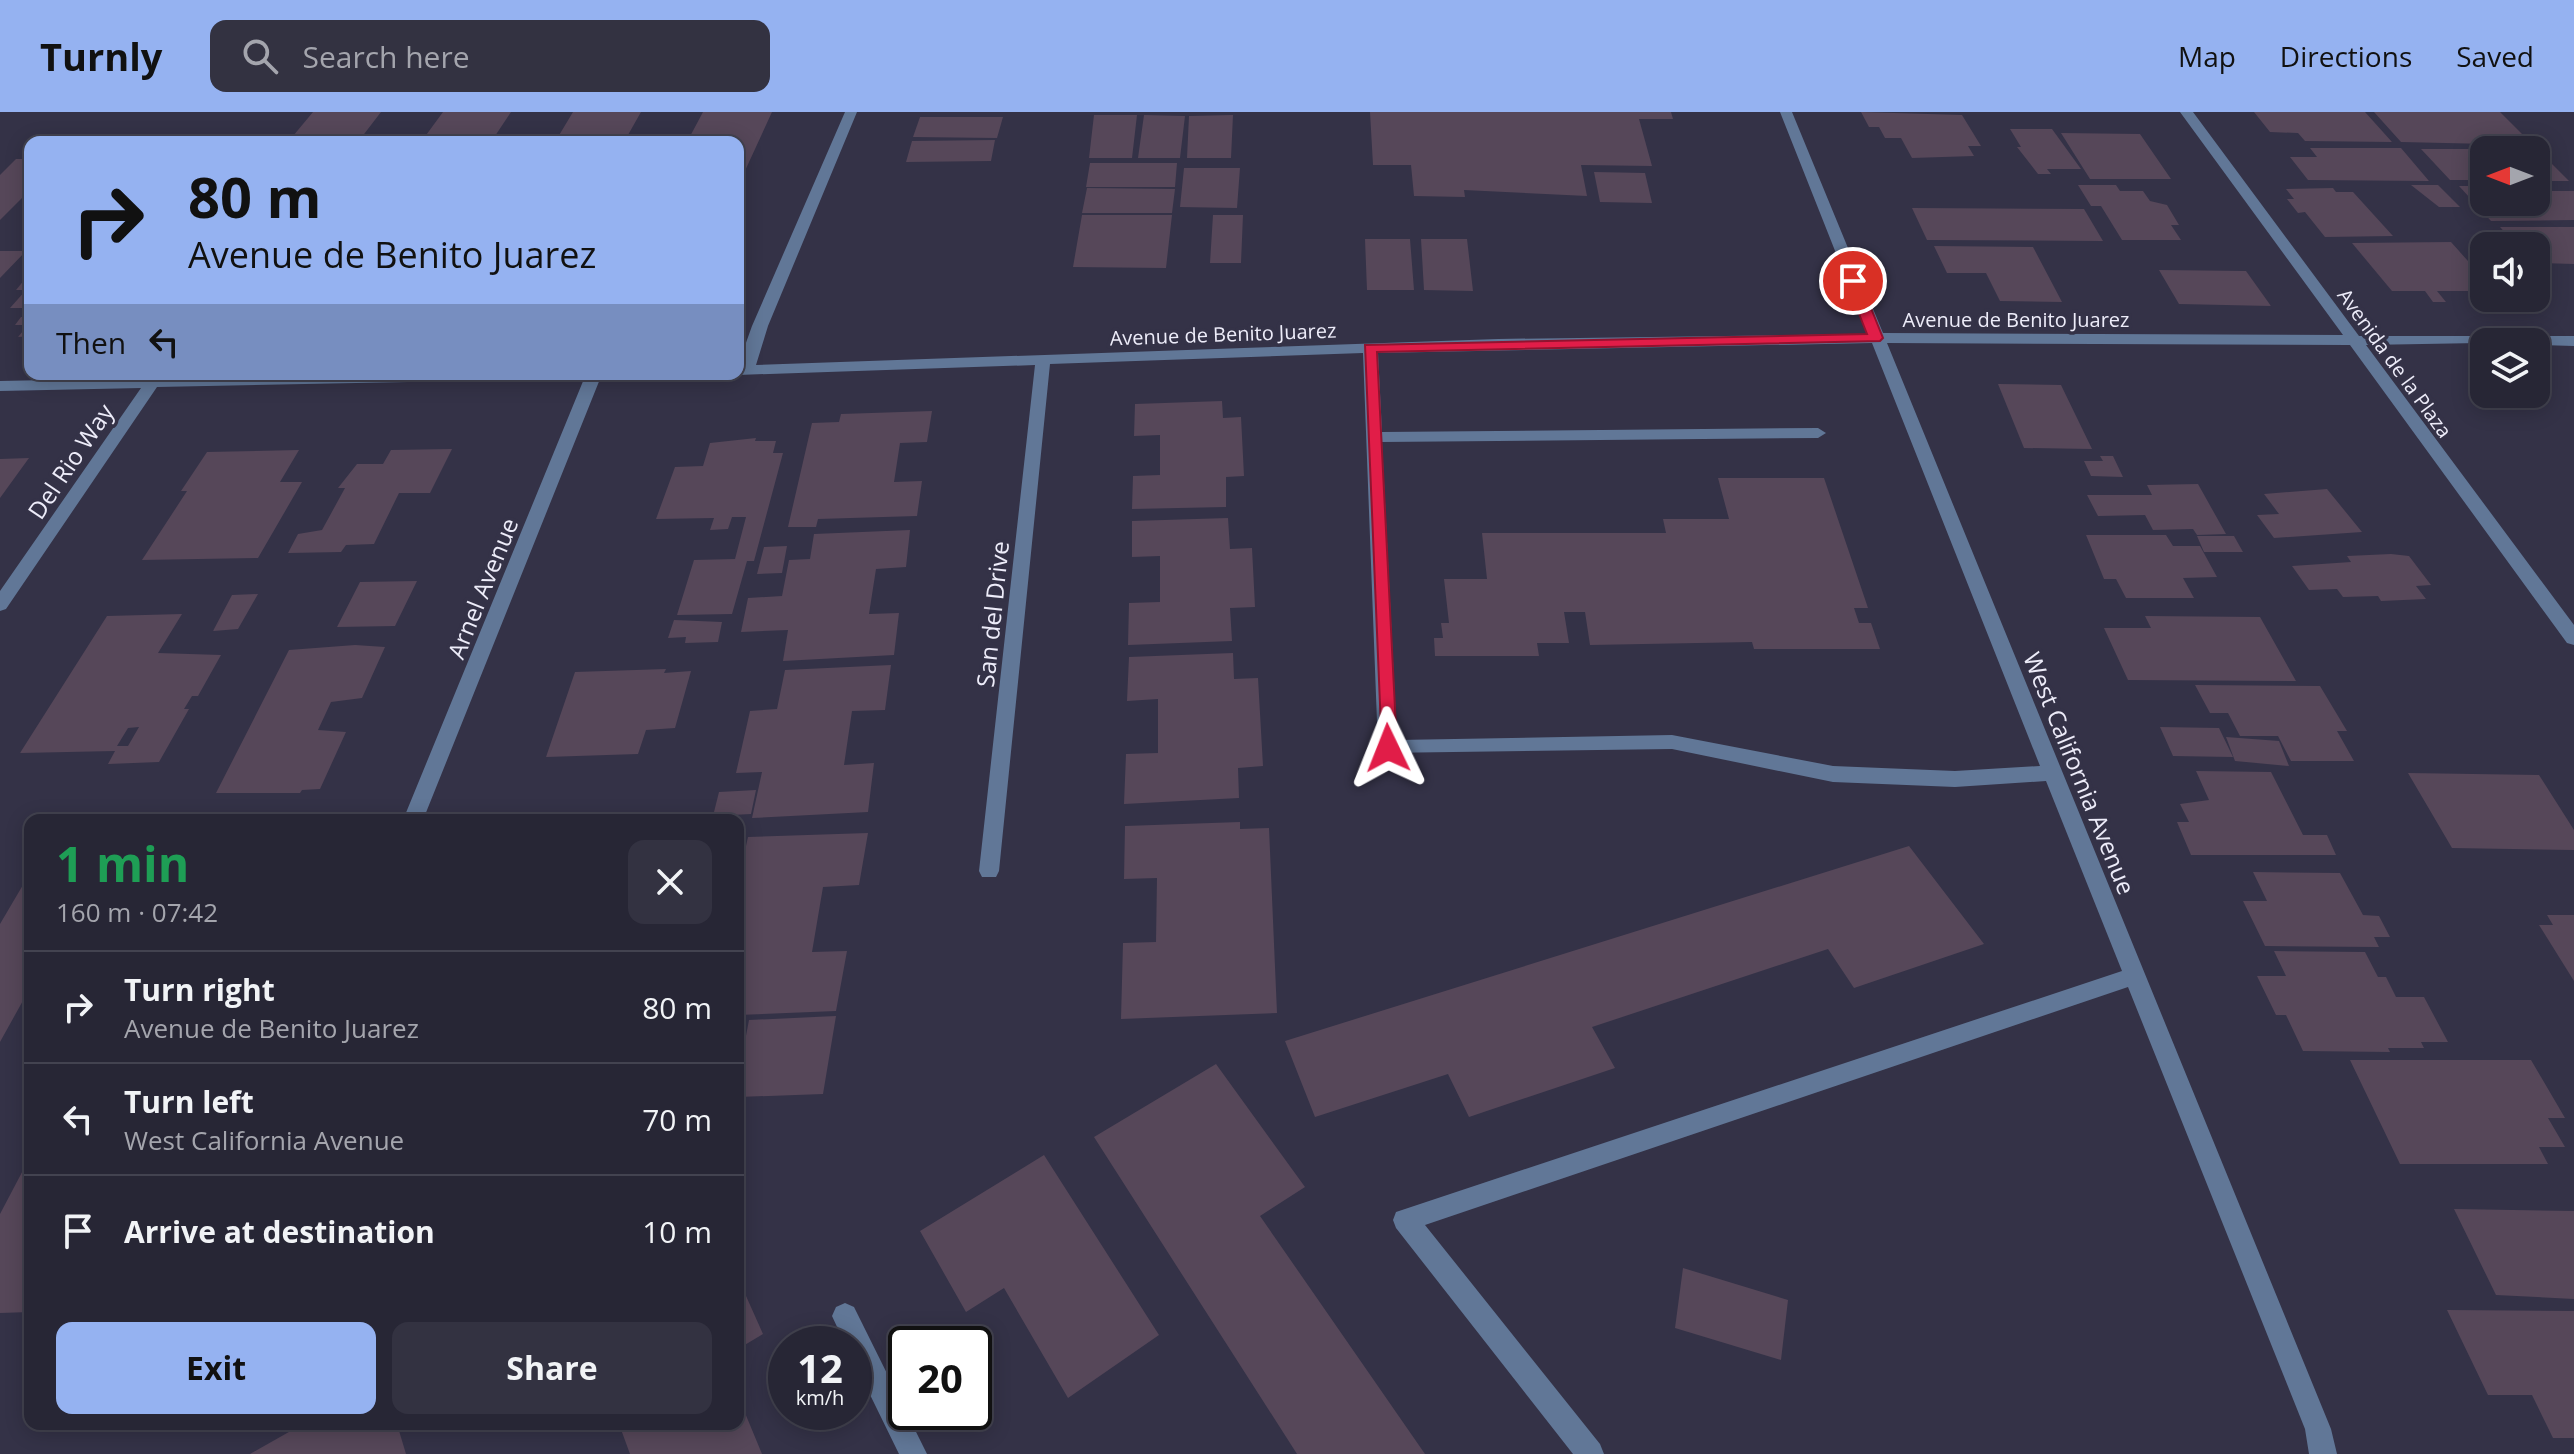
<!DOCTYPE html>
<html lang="en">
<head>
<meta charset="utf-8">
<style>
  :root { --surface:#272635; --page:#333241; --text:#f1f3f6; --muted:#a4a5ad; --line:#434350; --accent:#95b2f1 }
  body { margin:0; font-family:"Open Sans",sans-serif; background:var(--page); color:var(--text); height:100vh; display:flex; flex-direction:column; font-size:30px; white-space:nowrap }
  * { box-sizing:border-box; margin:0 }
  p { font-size:26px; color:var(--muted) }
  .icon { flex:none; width:44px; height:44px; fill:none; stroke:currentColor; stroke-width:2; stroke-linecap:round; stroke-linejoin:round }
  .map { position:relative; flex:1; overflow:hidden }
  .drawer { position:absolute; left:24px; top:702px; width:720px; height:616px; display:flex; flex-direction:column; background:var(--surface); border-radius:16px; box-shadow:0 4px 20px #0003,0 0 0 2px var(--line) }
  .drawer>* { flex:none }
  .banner { position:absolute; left:24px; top:24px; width:720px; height:244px; border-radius:16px; box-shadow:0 4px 20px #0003,0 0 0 2px var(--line); background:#95b2f1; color:#111; overflow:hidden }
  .needle { width:52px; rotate:270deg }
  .controls { position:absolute; left:2470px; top:24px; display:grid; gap:16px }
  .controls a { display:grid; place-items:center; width:80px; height:80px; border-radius:16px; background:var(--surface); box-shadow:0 4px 20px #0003,0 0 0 2px var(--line); font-size:40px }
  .speed { position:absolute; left:768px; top:1214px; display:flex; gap:16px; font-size:40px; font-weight:700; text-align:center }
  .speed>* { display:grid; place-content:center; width:104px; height:104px; border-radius:50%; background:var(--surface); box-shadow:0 4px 20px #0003,0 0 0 2px var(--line); line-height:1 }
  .speed small { font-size:20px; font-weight:400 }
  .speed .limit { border:4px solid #111; border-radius:12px; background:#fff; color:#111 }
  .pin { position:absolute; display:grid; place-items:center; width:68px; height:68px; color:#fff; margin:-34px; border:4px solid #fff; border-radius:50%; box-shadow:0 2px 8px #0007 }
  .me { position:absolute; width:88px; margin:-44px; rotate:358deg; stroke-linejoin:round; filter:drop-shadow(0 0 6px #0008) }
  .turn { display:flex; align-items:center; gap:28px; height:168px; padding:0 32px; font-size:36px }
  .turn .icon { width:104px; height:104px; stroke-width:2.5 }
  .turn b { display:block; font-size:56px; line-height:68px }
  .then { display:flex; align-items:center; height:76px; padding:0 32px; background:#0003; gap:16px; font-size:30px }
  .round { display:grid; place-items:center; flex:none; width:84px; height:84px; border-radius:16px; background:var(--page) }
  .head { display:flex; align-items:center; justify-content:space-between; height:136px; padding:0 32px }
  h1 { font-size:48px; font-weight:700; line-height:60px; color:#1e9e55 }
  .button { display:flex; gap:16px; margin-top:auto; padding:16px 32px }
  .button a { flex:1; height:92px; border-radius:16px; background:var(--accent); color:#111; font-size:32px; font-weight:700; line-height:92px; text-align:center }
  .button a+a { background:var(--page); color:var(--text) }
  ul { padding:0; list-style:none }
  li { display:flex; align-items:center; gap:24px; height:112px; padding:0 32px; border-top:2px solid var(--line) }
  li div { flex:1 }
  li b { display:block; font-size:30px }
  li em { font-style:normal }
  header { display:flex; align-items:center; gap:48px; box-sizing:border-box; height:112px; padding:0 40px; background:var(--accent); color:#111 }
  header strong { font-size:38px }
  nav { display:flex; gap:44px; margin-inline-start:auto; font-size:28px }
  .search { width:560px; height:72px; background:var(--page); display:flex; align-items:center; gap:20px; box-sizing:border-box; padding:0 28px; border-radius:16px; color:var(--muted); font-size:30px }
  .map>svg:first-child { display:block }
  .building { fill:#564759; fill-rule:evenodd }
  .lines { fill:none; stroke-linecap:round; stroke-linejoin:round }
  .minor { fill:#617797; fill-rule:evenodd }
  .route { fill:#e11d48; stroke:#92132f; stroke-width:2 }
  .labels { text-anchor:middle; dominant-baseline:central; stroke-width:7; stroke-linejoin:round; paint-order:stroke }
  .far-street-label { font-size:20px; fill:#edecf9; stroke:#343247 }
  .street-label { font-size:24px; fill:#edecf9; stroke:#343247 }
</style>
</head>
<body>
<header>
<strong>Turnly</strong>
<div class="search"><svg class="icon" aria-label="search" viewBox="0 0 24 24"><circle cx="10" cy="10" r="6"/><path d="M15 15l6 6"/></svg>Search here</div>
<nav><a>Map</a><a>Directions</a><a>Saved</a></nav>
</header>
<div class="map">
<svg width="2574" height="1342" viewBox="0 0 2574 1342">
  <rect width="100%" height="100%" fill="#343247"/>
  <path class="building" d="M 313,0 L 381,0 L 358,30 L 288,30 Z
    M 443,0 L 511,0 L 491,30 L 421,30 Z
    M 573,0 L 641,0 L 624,30 L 555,30 Z
    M 703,0 L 772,0 L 738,74 L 738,30 L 687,30 Z
    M 1370,0 L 1671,0 L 1673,7 L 1639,7 L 1652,54 L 1581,53 L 1587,84 L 1464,78 L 1465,85 L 1414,84 L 1411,53 L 1373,53 Z
    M 1861,0 L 1962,3 L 1981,34 L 1968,34 L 1974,44 L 1912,46 L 1901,26 L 1885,26 L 1879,15 L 1869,15 Z
    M 2254,0 L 2365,0 L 2392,30 L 2305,29 L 2298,21 L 2270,20 Z
    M 2374,0 L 2500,0 L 2533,33 L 2401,30 Z
    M 1094,3 L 1137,3 L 1132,46 L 1089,46 Z
    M 1144,3 L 1185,4 L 1180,46 L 1138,46 Z
    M 1233,3 L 1231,46 L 1187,46 L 1189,4 Z
    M 920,5 L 1003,5 L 997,26 L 913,25 Z
    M 2010,17 L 2052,17 L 2081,57 L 2047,57 L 2051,62 L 2038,62 L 2017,35 L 2021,35 Z
    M 2061,21 L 2140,22 L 2171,67 L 2090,67 Z
    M 995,28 L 991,49 L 906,50 L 912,29 Z
    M 2310,36 L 2401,36 L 2429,69 L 2308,68 L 2290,45 L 2317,45 Z
    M 2421,37 L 2484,37 L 2484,68 L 2450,68 Z
    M 2536,44 L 2544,44 L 2569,69 L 2536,69 Z
    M 16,47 L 30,47 L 30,78 L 0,108 L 0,63 Z
    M 1090,51 L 1177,51 L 1175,75 L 1086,75 Z
    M 1184,56 L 1240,56 L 1237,96 L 1180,95 Z
    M 1594,60 L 1645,61 L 1652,91 L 1600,90 Z
    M 2078,73 L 2116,73 L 2120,79 L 2143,79 L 2150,89 L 2167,93 L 2179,113 L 2171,113 L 2181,128 L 2122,128 L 2101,94 L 2091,94 Z
    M 2411,73 L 2438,73 L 2460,95 L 2439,95 Z
    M 2459,74 L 2484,74 L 2484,90 L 2536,90 L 2536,74 L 2544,79 L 2574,79 L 2574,108 L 2491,109 Z
    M 1087,76 L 1175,77 L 1172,101 L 1082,101 Z
    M 2333,76 L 2336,80 L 2353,80 L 2393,124 L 2325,125 L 2305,100 L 2298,101 L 2287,87 L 2294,87 L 2286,77 Z
    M 1912,96 L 2084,97 L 2103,129 L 1927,128 Z
    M 1082,103 L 1172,103 L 1166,156 L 1073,155 Z
    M 1213,103 L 1243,103 L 1241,151 L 1210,151 Z
    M 2500,115 L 2574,115 L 2574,152 L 2536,151 L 2536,134 L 2517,134 Z
    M 1365,127 L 1410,127 L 1414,178 L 1367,178 Z
    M 1421,127 L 1467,127 L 1473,179 L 1424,178 Z
    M 2451,130 L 2484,167 L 2484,179 L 2437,179 L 2446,190 L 2433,190 L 2425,179 L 2392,179 L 2352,131 Z
    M 1934,134 L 2033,135 L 2062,190 L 2000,189 L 1986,161 L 1947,161 Z
    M 0,139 L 26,139 L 0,166 Z
    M 2159,158 L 2246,159 L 2271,194 L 2179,192 Z
    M 30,161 L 30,196 L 10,196 L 26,178 L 16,178 Z
    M 21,205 L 30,205 L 30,224 L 18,225 L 28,213 L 15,213 Z
    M 1998,272 L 2061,273 L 2092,337 L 2024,336 Z
    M 1222,289 L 1223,306 L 1241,305 L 1244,364 L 1226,365 L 1226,395 L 1132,397 L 1133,364 L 1160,363 L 1160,323 L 1134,324 L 1135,292 Z
    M 932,299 L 927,330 L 900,331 L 894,370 L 922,369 L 917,404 L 818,407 L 816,415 L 788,415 L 812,311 L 839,310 L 841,302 Z
    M 756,326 L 755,329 L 776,329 L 773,341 L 783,341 L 754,449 L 747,449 L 732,502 L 677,503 L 694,448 L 735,447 L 746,405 L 732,405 L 728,417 L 710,418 L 714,406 L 656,407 L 675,355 L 703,354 L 710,331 Z
    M 452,337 L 430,381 L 399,381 L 374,432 L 346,433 L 341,440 L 288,441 L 298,422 L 322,418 L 345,376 L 338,376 L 357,352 L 383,352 L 391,338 Z
    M 299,338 L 280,370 L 302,370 L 258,446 L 142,448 L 187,379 L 181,379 L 207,340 Z
    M 2100,344 L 2113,344 L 2123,365 L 2091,364 L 2084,349 L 2103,349 Z
    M 29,346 L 0,386 L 0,347 Z
    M 1718,366 L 1824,366 L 1868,496 L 1854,496 L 1859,511 L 1871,511 L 1880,537 L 1754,537 L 1752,530 L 1590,533 L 1585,500 L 1564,500 L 1569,531 L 1537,531 L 1539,544 L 1435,544 L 1434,526 L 1443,526 L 1441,511 L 1449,511 L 1444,467 L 1487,467 L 1482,421 L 1666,421 L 1663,407 L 1729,407 Z
    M 2198,372 L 2226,422 L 2197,423 L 2193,417 L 2153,418 L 2145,403 L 2098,404 L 2087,383 L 2152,383 L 2147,373 Z
    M 2327,377 L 2362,420 L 2274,426 L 2257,403 L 2279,402 L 2264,382 Z
    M 1228,406 L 1230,437 L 1252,436 L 1255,495 L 1230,496 L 1232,529 L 1128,533 L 1129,491 L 1160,490 L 1160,444 L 1132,445 L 1132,409 Z
    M 910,418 L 906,455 L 876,457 L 869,502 L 899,501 L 894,543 L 783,549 L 788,518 L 741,520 L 748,486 L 782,484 L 789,448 L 810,447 L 814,422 Z
    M 2086,423 L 2166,423 L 2173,434 L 2200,434 L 2217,465 L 2183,466 L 2194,486 L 2126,486 L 2116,467 L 2104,467 Z
    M 2197,424 L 2234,424 L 2243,440 L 2204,440 Z
    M 787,434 L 782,461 L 757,462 L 764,435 Z
    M 2391,442 L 2409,444 L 2431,473 L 2416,474 L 2426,487 L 2381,489 L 2378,484 L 2343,485 L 2337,477 L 2309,478 L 2292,454 L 2351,450 L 2347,444 Z
    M 417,469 L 395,514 L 337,515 L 360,470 Z
    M 258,482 L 238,517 L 213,519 L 232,483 Z
    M 182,502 L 158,541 L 221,543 L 198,584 L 192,584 L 184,597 L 189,597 L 159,650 L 108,652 L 115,639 L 20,641 L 107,504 ZM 139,615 L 128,634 L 117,634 L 128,616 Z
    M 2145,504 L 2260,505 L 2296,569 L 2128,568 L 2104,516 L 2151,516 Z
    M 674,508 L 722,510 L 718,530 L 685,531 L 686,525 L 668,526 Z
    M 355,533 L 385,535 L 362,586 L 331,590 L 318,618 L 346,620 L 320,677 L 302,678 L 300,681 L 216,681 L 289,538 Z
    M 1233,541 L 1234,567 L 1258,566 L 1263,654 L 1238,656 L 1239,686 L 1124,692 L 1126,642 L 1158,641 L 1158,587 L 1127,589 L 1129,545 Z
    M 891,553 L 885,598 L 852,599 L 844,653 L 874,651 L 868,700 L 752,706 L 762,660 L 736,661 L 750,599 L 777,597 L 785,558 Z
    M 666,557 L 664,561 L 691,559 L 675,616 L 646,618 L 638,642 L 546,645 L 575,560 Z
    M 2195,573 L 2320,574 L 2347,619 L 2337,619 L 2354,649 L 2291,649 L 2278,624 L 2240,624 L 2228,601 L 2210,601 Z
    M 2160,615 L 2219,616 L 2233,645 L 2173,644 Z
    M 2226,625 L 2279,629 L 2289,654 L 2235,649 Z
    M 2196,659 L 2271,660 L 2303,723 L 2327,723 L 2336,743 L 2191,743 L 2177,710 L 2189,710 L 2180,692 L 2209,688 Z
    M 2408,661 L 2539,663 L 2574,718 L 2574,738 L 2452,736 Z
    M 756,678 L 751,702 L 713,704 L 719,680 Z
    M 1240,710 L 1240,717 L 1269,716 L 1277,901 L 1121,907 L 1123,831 L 1156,830 L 1157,766 L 1124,767 L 1125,714 Z
    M 868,721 L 859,773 L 823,775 L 812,840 L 847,839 L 836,899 L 738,903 L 738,770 L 748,725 Z
    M 1909,734 L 1984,832 L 1854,876 L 1828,837 L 1592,915 L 1615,956 L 1469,1005 L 1448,962 L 1315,1005 L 1285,929 Z
    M 2253,760 L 2340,761 L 2363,803 L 2379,804 L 2390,825 L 2374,825 L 2379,835 L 2265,834 L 2243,789 L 2267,789 Z
    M 30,761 L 30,876 L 0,930 L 0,812 Z
    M 2547,803 L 2574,803 L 2574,869 L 2539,813 L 2553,813 Z
    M 2274,839 L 2365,840 L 2378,865 L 2386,865 L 2396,885 L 2424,885 L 2448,930 L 2421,930 L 2424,936 L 2388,936 L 2390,940 L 2303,939 L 2286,903 L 2276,903 L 2257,864 L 2286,864 Z
    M 836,904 L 823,982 L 738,985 L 738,966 L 749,908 Z
    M 2350,948 L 2531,948 L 2565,1006 L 2548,1006 L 2565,1035 L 2539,1035 L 2548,1052 L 2400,1052 Z
    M 1216,952 L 1305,1075 L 1260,1104 L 1425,1342 L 1297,1342 L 1094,1025 Z
    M 1044,1043 L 1159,1223 L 1068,1286 L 1004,1176 L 966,1200 L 920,1119 Z
    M 30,1045 L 30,1200 L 0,1201 L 0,1102 Z
    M 2454,1097 L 2574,1099 L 2574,1187 L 2496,1183 Z
    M 1683,1156 L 1788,1188 L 1781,1248 L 1675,1216 Z
    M 738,1166 L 763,1222 L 738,1237 Z
    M 2447,1198 L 2574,1199 L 2574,1326 L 2553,1326 L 2532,1283 L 2488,1283 Z
    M 738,1284 L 762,1342 L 630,1342 L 619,1312 L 738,1312 Z
    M 303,1312 L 397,1312 L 406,1342 L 250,1342 Z"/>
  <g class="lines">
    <path class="minor" d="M 845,0 L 857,0 L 768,214 L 756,253 L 1498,227 L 1868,222 L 1780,0 L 1792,0 L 1883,221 L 2343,223 L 2180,0 L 2193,0 L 2359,224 L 2574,224 L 2574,234 L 2536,233 L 2536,230 L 2366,233 L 2574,513 L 2574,533 L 2567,531 L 2350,233 L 1887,231 L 2331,1317 L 2337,1342 L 2309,1342 L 2305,1317 L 2128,875 L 1425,1113 L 1600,1332 L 1604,1342 L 1573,1342 L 1396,1116 L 1393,1108 L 1396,1100 L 2122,859 L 2046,669 L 1955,675 L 1833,670 L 1672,637 L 1381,641 L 1378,636 L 1363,241 L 1050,252 L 999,759 L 996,765 L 982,765 L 979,759 L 1035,253 L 738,263 L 735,262 L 738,262 L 738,253 L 752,214 ZM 1872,231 L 2040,654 L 1955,659 L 1833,654 L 1672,623 L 1397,628 L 1382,330 L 1818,326 L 1826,321 L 1818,316 L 1382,320 L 1378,241 Z
      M 339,262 L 571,262 L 563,267 L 157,275 L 6,497 L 0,499 L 0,479 L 141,276 L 0,279 L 0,269 Z
      M 586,262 L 602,262 L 423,708 L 403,708 Z
      M 845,1191 L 854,1195 L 927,1342 L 899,1342 L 854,1250 L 854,1232 L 845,1232 L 832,1204 L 836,1195 Z"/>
  </g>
  <path class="route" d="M 1853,165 L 1860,169 L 1883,226 L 1880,229 L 1377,240 L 1397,636 L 1388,642 L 1382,640 L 1365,233 L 1867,222 L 1846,169 Z"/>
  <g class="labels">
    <g class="far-street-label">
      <text x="2016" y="207">Avenue de Benito Juarez</text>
      <text transform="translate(1223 222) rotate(-2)">Avenue de Benito Juarez</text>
      <text transform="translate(2395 251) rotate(54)">Avenida de la Plaza</text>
    </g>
    <g class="street-label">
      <text transform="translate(70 349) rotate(-56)">Del Rio Way</text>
      <text transform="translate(482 476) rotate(-68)">Arnel Avenue</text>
      <text transform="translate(992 502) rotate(-84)">San del Drive</text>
      <text transform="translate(2080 661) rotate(68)">West California Avenue</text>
    </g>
  </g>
</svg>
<div class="controls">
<a><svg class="needle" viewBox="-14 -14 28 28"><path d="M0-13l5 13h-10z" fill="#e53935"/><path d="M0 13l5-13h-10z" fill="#a4a5ad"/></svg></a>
<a><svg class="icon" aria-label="sound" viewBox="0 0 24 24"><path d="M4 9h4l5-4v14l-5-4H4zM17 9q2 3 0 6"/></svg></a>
<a><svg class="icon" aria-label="layers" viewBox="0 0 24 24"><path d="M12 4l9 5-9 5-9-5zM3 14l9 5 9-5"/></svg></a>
</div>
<div class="speed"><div>12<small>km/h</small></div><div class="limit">20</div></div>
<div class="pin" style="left:1853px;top:169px;background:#d93025"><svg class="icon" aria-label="arrive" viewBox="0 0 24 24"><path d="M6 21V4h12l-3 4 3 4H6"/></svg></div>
<svg class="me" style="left:1388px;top:636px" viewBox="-20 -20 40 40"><path d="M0-17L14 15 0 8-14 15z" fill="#e11d48" stroke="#fff" stroke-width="4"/></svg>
<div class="banner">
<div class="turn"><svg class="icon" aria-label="right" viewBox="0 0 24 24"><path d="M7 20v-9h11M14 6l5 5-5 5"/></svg><div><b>80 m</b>Avenue de Benito Juarez</div></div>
<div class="then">Then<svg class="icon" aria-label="left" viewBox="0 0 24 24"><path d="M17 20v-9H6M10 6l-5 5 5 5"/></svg></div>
</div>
<section class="drawer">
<div class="head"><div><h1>1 min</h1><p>160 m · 07:42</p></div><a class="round"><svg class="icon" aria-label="close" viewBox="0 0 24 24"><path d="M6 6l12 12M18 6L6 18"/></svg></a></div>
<ul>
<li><svg class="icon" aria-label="right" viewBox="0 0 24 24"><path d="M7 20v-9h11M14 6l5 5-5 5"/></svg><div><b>Turn right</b><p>Avenue de Benito Juarez</p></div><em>80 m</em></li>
<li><svg class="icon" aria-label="left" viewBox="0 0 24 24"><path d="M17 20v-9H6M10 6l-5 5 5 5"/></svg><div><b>Turn left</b><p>West California Avenue</p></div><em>70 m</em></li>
<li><svg class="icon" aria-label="arrive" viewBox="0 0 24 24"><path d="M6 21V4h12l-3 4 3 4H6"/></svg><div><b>Arrive at destination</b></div><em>10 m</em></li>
</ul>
<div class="button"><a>Exit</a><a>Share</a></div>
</section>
</div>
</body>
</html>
